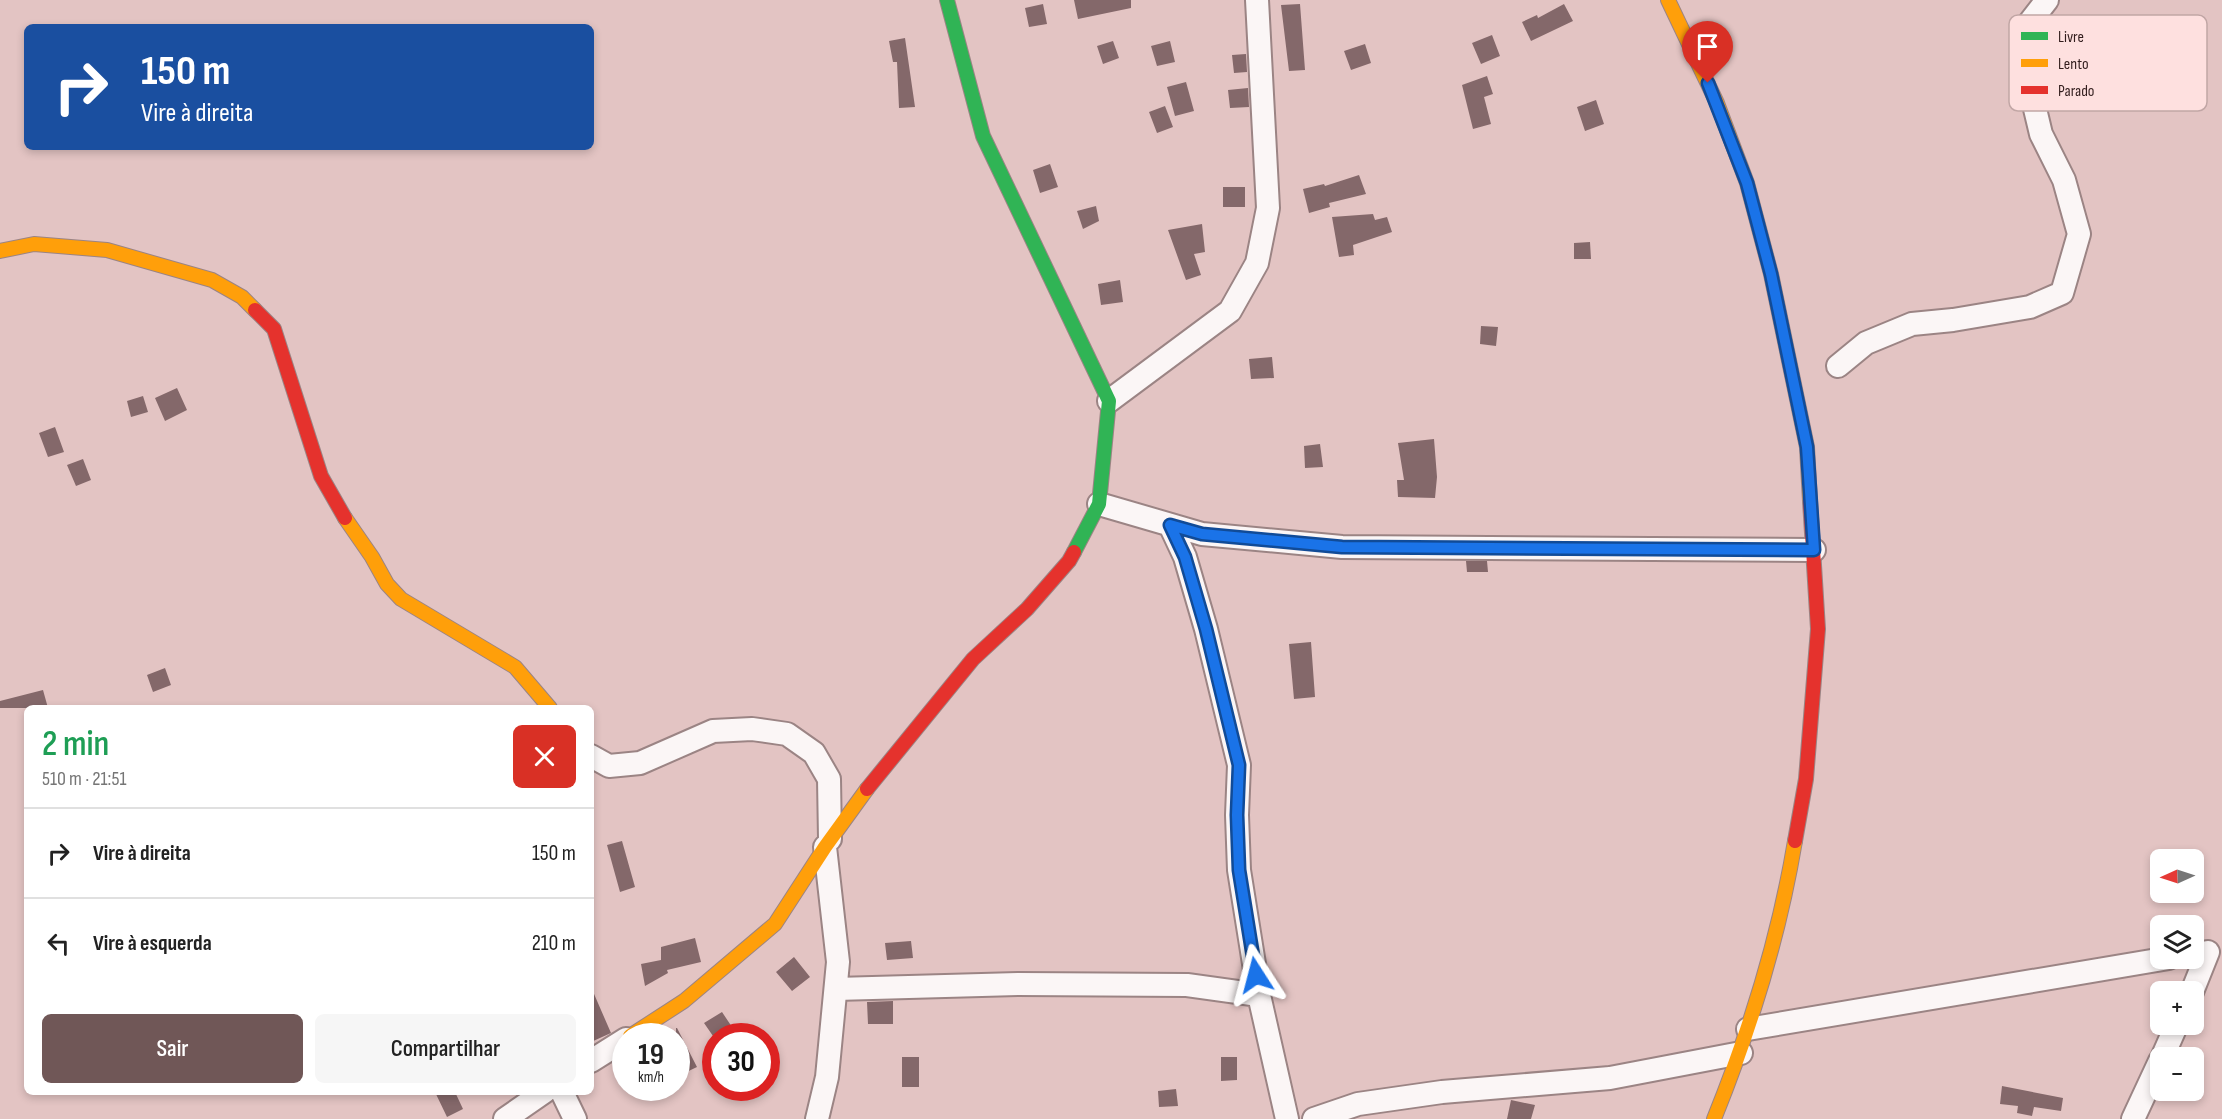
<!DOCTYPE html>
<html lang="pt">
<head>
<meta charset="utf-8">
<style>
  :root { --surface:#fff; --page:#f6f6f6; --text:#222; --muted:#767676; --line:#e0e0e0; --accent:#705757 }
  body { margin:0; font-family:"Sofia Sans Condensed",sans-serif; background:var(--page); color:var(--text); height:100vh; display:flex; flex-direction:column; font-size:22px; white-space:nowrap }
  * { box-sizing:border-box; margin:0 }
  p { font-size:20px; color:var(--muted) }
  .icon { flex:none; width:33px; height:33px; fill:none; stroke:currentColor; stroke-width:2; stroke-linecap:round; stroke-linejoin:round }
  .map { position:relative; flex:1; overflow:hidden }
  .sheet { position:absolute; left:24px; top:705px; width:570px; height:390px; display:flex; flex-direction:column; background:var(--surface); border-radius:9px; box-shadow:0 3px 9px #0003 }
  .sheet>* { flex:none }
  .top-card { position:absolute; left:24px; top:24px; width:570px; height:126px; border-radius:9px; box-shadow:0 3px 9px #0003; background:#1a4fa0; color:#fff; overflow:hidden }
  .needle { width:39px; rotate:267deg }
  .controls { position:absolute; left:2150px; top:849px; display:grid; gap:12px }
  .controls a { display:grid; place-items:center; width:54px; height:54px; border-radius:9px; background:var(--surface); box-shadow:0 3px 9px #0003; font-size:30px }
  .speed { position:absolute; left:612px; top:1023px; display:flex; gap:12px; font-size:30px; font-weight:700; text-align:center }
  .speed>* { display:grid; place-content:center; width:78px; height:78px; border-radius:50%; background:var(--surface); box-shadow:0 3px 9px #0003; line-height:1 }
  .speed small { font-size:15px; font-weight:400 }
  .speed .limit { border:9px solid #d22; background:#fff; color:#111 }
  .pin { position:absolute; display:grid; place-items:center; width:51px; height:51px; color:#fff; margin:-62px -26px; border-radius:50% 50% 50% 0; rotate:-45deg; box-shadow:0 0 6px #0007 }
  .pin .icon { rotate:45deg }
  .me { position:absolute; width:66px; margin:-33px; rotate:351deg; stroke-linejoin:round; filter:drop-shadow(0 0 4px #0008) }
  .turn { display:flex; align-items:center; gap:21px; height:126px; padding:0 18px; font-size:27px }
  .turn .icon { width:78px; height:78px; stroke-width:2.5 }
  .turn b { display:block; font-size:42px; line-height:51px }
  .round { display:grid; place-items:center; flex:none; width:63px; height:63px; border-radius:9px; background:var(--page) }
  .headline { display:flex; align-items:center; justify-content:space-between; height:102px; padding:0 18px }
  h1 { font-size:36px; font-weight:600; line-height:45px; color:#1e9e55 }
  .cta { display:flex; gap:12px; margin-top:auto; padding:12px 18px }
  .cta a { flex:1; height:69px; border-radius:9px; background:var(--accent); color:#fff; font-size:24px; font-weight:600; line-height:69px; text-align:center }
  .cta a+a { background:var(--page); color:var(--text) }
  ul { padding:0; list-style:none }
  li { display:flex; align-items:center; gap:18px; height:90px; padding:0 18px; border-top:2px solid var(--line) }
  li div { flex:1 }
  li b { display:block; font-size:22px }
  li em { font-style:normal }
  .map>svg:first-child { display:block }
  .building { fill:#84686a }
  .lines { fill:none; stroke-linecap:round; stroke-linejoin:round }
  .street-casing { stroke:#9b8484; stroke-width:26 }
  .fast-casing { stroke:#9b8484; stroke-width:16 }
  .slow-casing { stroke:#9b8484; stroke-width:16 }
  .jam-casing { stroke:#9b8484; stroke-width:16 }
  .street { stroke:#fbf6f6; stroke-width:22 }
  .fast { stroke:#30b455; stroke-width:14 }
  .slow { stroke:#ff9f0a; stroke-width:14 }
  .jam { stroke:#e5322d; stroke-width:14 }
  .route-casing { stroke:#114b97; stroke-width:15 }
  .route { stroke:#1a73e8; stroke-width:10 }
  .key { fill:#fee0df; stroke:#c1a6a5; stroke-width:1.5 }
  .key-label { font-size:16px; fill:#321d1d }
</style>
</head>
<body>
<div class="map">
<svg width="2222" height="1119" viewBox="0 0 2222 1119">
  <rect width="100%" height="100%" fill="#e3c4c3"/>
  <path class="building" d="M 1074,0 L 1131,0 L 1131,8 L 1078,19 Z
    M 1043,4 L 1047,24 L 1029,27 L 1025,8 Z
    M 1300,4 L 1305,70 L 1289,71 L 1281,5 Z
    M 1564,4 L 1573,21 L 1531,41 L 1522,22 L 1537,15 L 1538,18 Z
    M 1492,35 L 1500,56 L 1481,64 L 1472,43 Z
    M 905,38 L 915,107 L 899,108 L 897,62 L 893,62 L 889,41 Z
    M 1113,41 L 1119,58 L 1103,64 L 1097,46 Z
    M 1170,41 L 1175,62 L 1157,66 L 1151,46 Z
    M 1365,44 L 1371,63 L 1351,70 L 1344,51 Z
    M 1246,54 L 1247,72 L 1234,73 L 1232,55 Z
    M 1487,76 L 1493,94 L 1484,97 L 1491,124 L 1473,129 L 1462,85 Z
    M 1186,82 L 1194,111 L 1175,116 L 1167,87 Z
    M 1248,88 L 1249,107 L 1230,108 L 1228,90 Z
    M 1596,100 L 1604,124 L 1585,131 L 1577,107 Z
    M 1165,106 L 1173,127 L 1157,133 L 1149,112 Z
    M 1050,164 L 1058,187 L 1040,193 L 1033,170 Z
    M 1359,175 L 1366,194 L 1329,203 L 1330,207 L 1309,213 L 1303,189 L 1324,184 L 1325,186 Z
    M 1223,187 L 1245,187 L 1245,207 L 1223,207 Z
    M 1096,206 L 1099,221 L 1083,229 L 1077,211 Z
    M 1373,214 L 1375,220 L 1387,217 L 1392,232 L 1353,245 L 1354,255 L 1339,257 L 1332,217 Z
    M 1202,224 L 1205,252 L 1194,254 L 1201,275 L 1186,280 L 1168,230 Z
    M 1590,242 L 1591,259 L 1574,259 L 1574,243 Z
    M 1120,280 L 1123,302 L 1101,305 L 1098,284 Z
    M 1481,326 L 1498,327 L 1496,346 L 1480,344 Z
    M 1272,357 L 1274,378 L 1251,379 L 1249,359 Z
    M 177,388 L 187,410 L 165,421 L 155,398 Z
    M 143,396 L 148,412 L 131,417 L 127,401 Z
    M 55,427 L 64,452 L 48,457 L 39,433 Z
    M 1434,439 L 1437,477 L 1435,498 L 1398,497 L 1397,480 L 1404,480 L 1398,443 Z
    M 1320,444 L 1323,467 L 1305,468 L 1304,446 Z
    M 83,459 L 91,480 L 76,486 L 67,465 Z
    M 1466,561 L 1487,561 L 1488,572 L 1467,572 Z
    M 1311,642 L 1315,697 L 1294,699 L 1289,644 Z
    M 165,668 L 171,685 L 153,692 L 147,675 Z
    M 43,690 L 48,708 L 0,708 L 0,701 Z
    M 622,841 L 635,887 L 620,892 L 607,845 Z
    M 695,938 L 701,962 L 667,970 L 668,973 L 645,986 L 641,964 L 661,960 L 661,947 Z
    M 911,941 L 913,958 L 887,960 L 885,943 Z
    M 794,957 L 810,977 L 792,991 L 776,972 Z
    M 591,987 L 611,1033 L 591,1042 Z
    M 893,1001 L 893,1024 L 868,1024 L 867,1002 Z
    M 722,1012 L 738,1036 L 713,1036 L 704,1023 Z
    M 677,1028 L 697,1067 L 676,1077 L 676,1028 Z
    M 902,1057 L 919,1057 L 919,1087 L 902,1087 Z
    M 1221,1057 L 1237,1057 L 1237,1080 L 1221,1081 Z
    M 2002,1086 L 2063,1098 L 2061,1111 L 2034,1107 L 2032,1116 L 2017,1113 L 2018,1106 L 2000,1104 Z
    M 1176,1089 L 1178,1106 L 1159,1107 L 1158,1091 Z
    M 435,1092 L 455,1092 L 463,1109 L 447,1117 Z
    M 1511,1100 L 1535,1105 L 1531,1119 L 1507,1119 Z"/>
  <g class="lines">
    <g class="street-casing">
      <path id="street" d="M 1838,366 L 1866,343 L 1912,324 L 1953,320 L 2030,307 L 2062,293 L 2079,234 L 2064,180 L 2041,134 L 2025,67 L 2023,31 L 2047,0
        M 1109,401 L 1230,311 L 1257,263 L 1268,208 L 1257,0
        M 1099,504 L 1202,534 L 1342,547 L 1814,550
        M 1170,525 L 1185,557 L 1206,629 L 1239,765 L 1237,815 L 1239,870 L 1259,995 L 1287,1119
        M 591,756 L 609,766 L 640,763 L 713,731 L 752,729 L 787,734 L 814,753 L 829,779 L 830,839
        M 836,989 L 1018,984 L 1187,985 L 1259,995
        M 2192,992 L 2208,952 L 2193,955
        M 1748,1029 L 2169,958
        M 2162,1058 L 2177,1024
        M 591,1061 L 626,1039
        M 562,1092 L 575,1119
        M 505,1119 L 544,1092
        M 817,1119 L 827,1077 L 838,962 L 825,847
        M 1314,1119 L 1358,1104 L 1442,1092 L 1610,1078 L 1741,1053
        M 2133,1119 L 2160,1061"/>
    </g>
    <g class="fast-casing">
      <path id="fast" d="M 947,0 L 983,136 L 1109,401 L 1099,504 L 1074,552"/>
    </g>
    <g class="slow-casing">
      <path id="slow" d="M 1668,0 L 1717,103 L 1747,183 L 1771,274 L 1807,447 L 1810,501
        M 0,251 L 34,244 L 107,250 L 212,280 L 242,297 L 255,310
        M 345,518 L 372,557 L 387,584 L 401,599 L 515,667 L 550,708
        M 630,1036 L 684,1001 L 775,924 L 825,847 L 867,789
        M 1714,1119 C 1750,1030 1779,937 1795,841"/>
    </g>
    <g class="jam-casing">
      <path id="jam" d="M 255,310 L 274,329 L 321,476 L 345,518
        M 867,789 L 973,659 L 1027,609 L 1069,561 L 1074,552
        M 1795,841 L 1806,779 L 1818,629 L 1810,501"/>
    </g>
    <use href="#street" class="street"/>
    <use href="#fast" class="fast"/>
    <use href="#slow" class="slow"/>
    <use href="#jam" class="jam"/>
  </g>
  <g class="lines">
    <g class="route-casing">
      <path id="route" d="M 1256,975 L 1239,870 L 1237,815 L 1239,765 L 1206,629 L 1185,557 L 1170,525 L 1202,534 L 1342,547 L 1814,550 L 1807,447 L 1771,274 L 1747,183 L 1708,83"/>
    </g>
    <use href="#route" class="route"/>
  </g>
  <rect x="2009" y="15" width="198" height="96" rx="9" class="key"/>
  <rect x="2021" y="32" width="27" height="8" fill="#30b455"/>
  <rect x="2021" y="59" width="27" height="8" fill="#ff9f0a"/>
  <rect x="2021" y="86" width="27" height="8" fill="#e5322d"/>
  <g class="key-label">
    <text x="2058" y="42">Livre</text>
    <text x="2058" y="69">Lento</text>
    <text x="2058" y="96">Parado</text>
  </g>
</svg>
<div class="controls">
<a><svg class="needle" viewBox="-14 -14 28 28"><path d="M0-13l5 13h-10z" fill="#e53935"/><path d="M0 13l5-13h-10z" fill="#767676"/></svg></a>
<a><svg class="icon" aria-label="layers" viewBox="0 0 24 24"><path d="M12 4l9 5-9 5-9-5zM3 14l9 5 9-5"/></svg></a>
<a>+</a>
<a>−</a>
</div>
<div class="speed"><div>19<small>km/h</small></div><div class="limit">30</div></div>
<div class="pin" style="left:1708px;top:83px;background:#d93025"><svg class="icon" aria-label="arrive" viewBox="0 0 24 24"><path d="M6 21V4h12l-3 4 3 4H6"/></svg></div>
<svg class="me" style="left:1256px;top:975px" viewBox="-20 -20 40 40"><path d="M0-17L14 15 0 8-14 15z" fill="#1a73e8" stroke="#fff" stroke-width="4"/></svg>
<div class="top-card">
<div class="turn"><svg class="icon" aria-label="right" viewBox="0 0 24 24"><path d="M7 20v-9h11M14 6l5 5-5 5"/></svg><div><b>150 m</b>Vire à direita</div></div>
</div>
<section class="sheet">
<div class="headline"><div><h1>2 min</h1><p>510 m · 21:51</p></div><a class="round" style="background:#d93025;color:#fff"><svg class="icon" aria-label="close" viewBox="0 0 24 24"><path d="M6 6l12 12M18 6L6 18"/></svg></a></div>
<ul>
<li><svg class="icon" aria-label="right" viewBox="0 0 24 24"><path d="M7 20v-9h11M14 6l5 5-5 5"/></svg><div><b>Vire à direita</b></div><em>150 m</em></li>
<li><svg class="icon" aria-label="left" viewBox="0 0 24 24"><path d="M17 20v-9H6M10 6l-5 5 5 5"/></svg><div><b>Vire à esquerda</b></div><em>210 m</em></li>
</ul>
<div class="cta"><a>Sair</a><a>Compartilhar</a></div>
</section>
</div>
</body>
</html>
